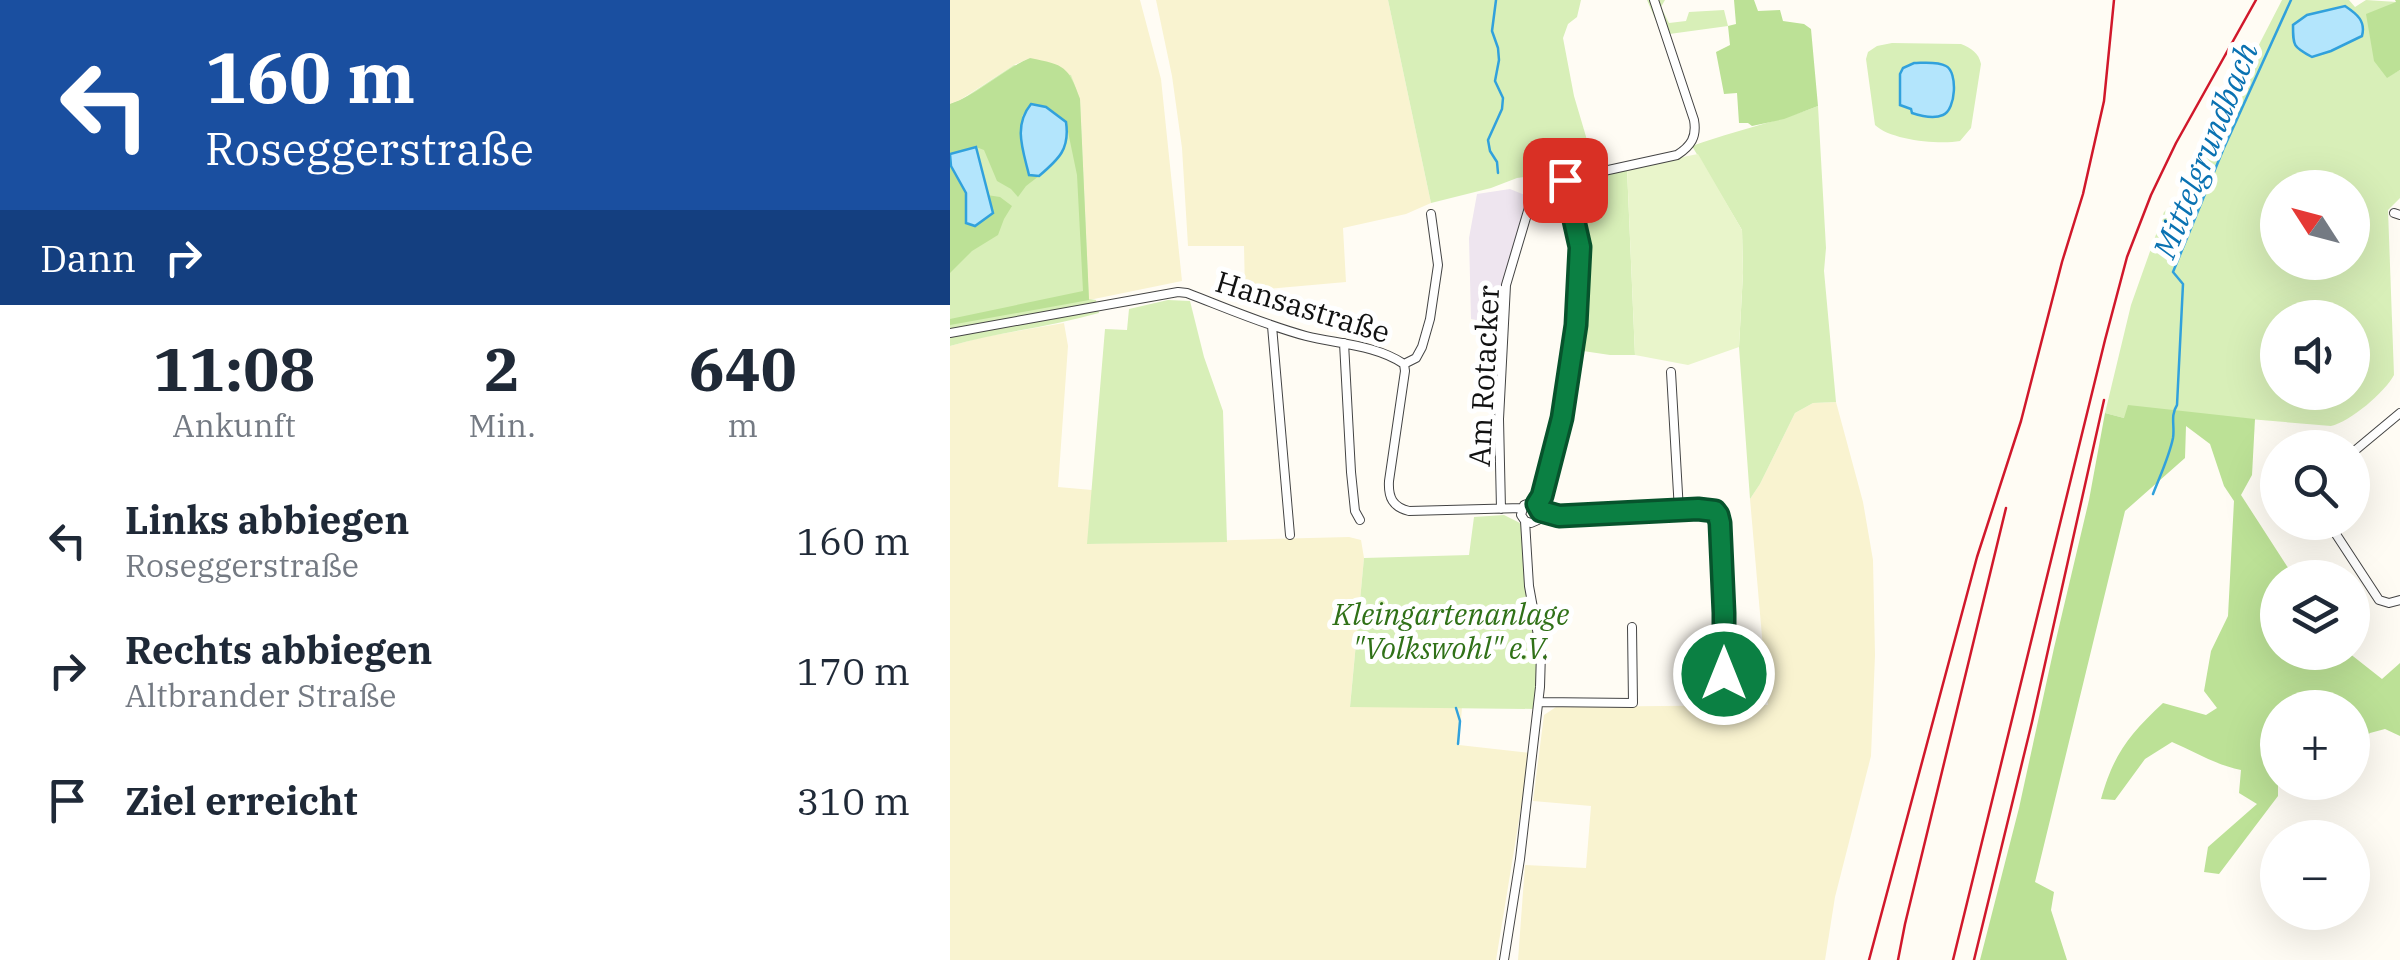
<!DOCTYPE html>
<html lang="de">
<head>
<meta charset="utf-8">
<style>
  :root { --surface:#fff; --page:#f6f6f7; --text:#1f2937; --muted:#747a83 }
  body { margin:0; font-family:"IBM Plex Serif",serif; background:var(--page); color:var(--text); height:100vh; display:flex; flex-direction:column; font-size:38px; white-space:nowrap }
  * { box-sizing:border-box; margin:0 }
  p { font-size:32px; color:var(--muted) }
  .icon { flex:none; width:55px; height:55px; fill:none; stroke:currentColor; stroke-width:2; stroke-linecap:round; stroke-linejoin:round }
  .map { position:relative; flex:1; overflow:hidden }
  .panel { display:flex; flex-direction:column; background:var(--surface); width:950px }
  .panel>* { flex:none }
  .guide { background:#1a4fa0; color:#fff; overflow:hidden }
  .needle { width:65px; rotate:306deg }
  .buttons { position:absolute; left:1310px; top:170px; display:grid; gap:20px }
  .buttons a { display:grid; place-items:center; width:110px; height:110px; border-radius:50%; background:var(--surface); box-shadow:0 10px 40px #0002; font-size:50px }
  .pin { position:absolute; display:grid; place-items:center; width:85px; height:85px; color:#fff; margin:-42px; border-radius:20px; box-shadow:0 5px 15px #0006 }
  .me { position:absolute; width:110px; margin:-55px; rotate:0deg; stroke-linejoin:round; filter:drop-shadow(0 0 8px #0008) }
  .turn { display:flex; align-items:center; gap:35px; height:210px; padding:0 40px; font-size:45px }
  .turn .icon { width:130px; height:130px; stroke-width:2.5 }
  .turn b { display:block; font-size:70px; line-height:85px }
  .then { display:flex; align-items:center; height:95px; padding:0 40px; background:#0003; gap:20px; font-size:38px }
  .eta { display:flex; justify-content:space-evenly; align-items:center; height:170px; text-align:center }
  .eta b { font-size:60px; font-weight:800; line-height:70px }
  ul { padding:0; list-style:none }
  li { display:flex; align-items:center; gap:30px; height:130px; padding:0 40px }
  li div { flex:1 }
  li b { display:block; font-size:38px }
  li em { font-style:normal }
  main { display:flex; flex:1; min-height:0 }
  .map>svg:first-child { display:block }
  .industrial { fill:#eee5ef }
  .farmland { fill:#f9f3d0 }
  .green { fill:#d8efb8; fill-rule:evenodd }
  .forest { fill:#bce196 }
  .pitch { fill:#e9f5cb }
  .water { fill:#b3e5fc; stroke:#31a1dc; stroke-width:2.5 }
  .lines { fill:none; stroke-linecap:round; stroke-linejoin:round }
  .stream { stroke:#31a1dc; stroke-width:2.5 }
  .minor-casing { stroke:#444; stroke-width:10 }
  .minor { stroke:#fff; stroke-width:8 }
  .rail { stroke:#d1182b; stroke-width:2.5 }
  .route-casing { stroke:#07532c; stroke-width:25 }
  .route { stroke:#0b8043; stroke-width:18 }
  .labels { text-anchor:middle; dominant-baseline:central; stroke-width:10; stroke-linejoin:round; paint-order:stroke }
  .street-label { font-size:30px; fill:#111; stroke:#fff }
  .park-label { font-size:30px; font-style:italic; fill:#307118; stroke:#fff }
  .water-label { font-size:32px; font-style:italic; fill:#0a72b2; stroke:#fff }
</style>
</head>
<body>
<main>
<section class="panel">
<div class="guide">
<div class="turn"><svg class="icon" aria-label="left" viewBox="0 0 24 24"><path d="M17 20v-9H6M10 6l-5 5 5 5"/></svg><div><b>160 m</b>Roseggerstraße</div></div>
<div class="then">Dann<svg class="icon" aria-label="right" viewBox="0 0 24 24"><path d="M7 20v-9h11M14 6l5 5-5 5"/></svg></div>
</div>
<div class="eta">
<div><b>11:08</b><p>Ankunft</p></div>
<div><b>2</b><p>Min.</p></div>
<div><b>640</b><p>m</p></div>
</div>
<ul>
<li><svg class="icon" aria-label="left" viewBox="0 0 24 24"><path d="M17 20v-9H6M10 6l-5 5 5 5"/></svg><div><b>Links abbiegen</b><p>Roseggerstraße</p></div><em>160 m</em></li>
<li><svg class="icon" aria-label="right" viewBox="0 0 24 24"><path d="M7 20v-9h11M14 6l5 5-5 5"/></svg><div><b>Rechts abbiegen</b><p>Altbrander Straße</p></div><em>170 m</em></li>
<li><svg class="icon" aria-label="arrive" viewBox="0 0 24 24"><path d="M6 21V4h12l-3 4 3 4H6"/></svg><div><b>Ziel erreicht</b></div><em>310 m</em></li>
</ul>
</section>
<div class="map">
<svg width="1450" height="960" viewBox="0 0 1450 960">
  <rect width="100%" height="100%" fill="#fffcf4"/>
  <path class="industrial" d="M 560,189 L 577,196 L 554,281 L 551,325 L 521,319 L 519,238 L 527,194 Z"/>
  <path class="farmland" d="M 0,0 L 190,0 L 211,79 L 232,281 L 139,300 L 130,99 L 80,58 L 64,65 L 10,100 L 0,104 Z
    M 206,0 L 438,0 L 481,203 L 456,214 L 393,228 L 396,282 L 295,291 L 294,246 L 238,246 L 232,148 L 222,76 Z
    M 114,323 L 118,346 L 108,487 L 142,490 L 138,544 L 399,537 L 411,540 L 414,558 L 400,706 L 512,707 L 509,745 L 580,753 L 546,960 L 0,960 L 0,346 L 33,337 Z
    M 886,402 L 913,502 L 923,560 L 925,655 L 921,756 L 885,897 L 875,960 L 568,960 L 575,865 L 636,868 L 641,806 L 583,801 L 594,715 L 606,707 L 818,705 L 800,499 L 810,484 L 845,413 L 863,403 Z"/>
  <path class="green" d="M 438,0 L 631,0 L 627,17 L 618,24 L 613,38 L 624,96 L 645,167 L 567,178 L 541,188 L 481,203 Z
    M 697,0 L 715,0 L 711,7 L 719,23 L 736,21 L 739,12 L 774,10 L 778,26 L 712,35 Z
    M 1332,0 L 1399,0 L 1405,7 L 1416,0 L 1447,2 L 1437,77 L 1450,70 L 1450,198 L 1438,210 L 1444,375 C 1435,392 1400,422 1381,426 L 1251,415 L 1174,418 L 1155,413 L 1181,305 L 1214,212 L 1245,184 L 1282,97 ZM 1328,188 L 1402,188 L 1402,262 L 1328,262 ZM 1328,318 L 1402,318 L 1402,392 L 1328,392 Z
    M 942,43 L 1011,44 C 1021,48 1029,53 1031,64 L 1021,128 L 1010,141 C 989,145 940,140 925,125 L 916,59 L 918,52 L 927,46 ZM 1000,69 C 1007,84 1003,104 993,115 L 972,116 L 961,109 Z
    M 64,65 L 121,75 L 130,99 L 139,299 L 146,300 L 149,313 C 100,327 49,332 0,346 L 0,104 L 11,100 Z
    M 868,106 L 876,248 L 874,271 L 886,402 L 863,403 L 845,413 L 810,484 L 800,499 L 789,347 L 793,273 L 792,230 L 742,146 C 783,131 827,122 868,106 Z
    M 677,168 L 685,355 L 660,355 L 633,351 L 629,344 L 632,241 L 619,182 Z
    M 218,300 L 240,301 L 254,357 L 273,411 L 277,542 L 137,544 L 155,329 L 177,330 L 179,309 Z
    M 554,515 L 572,524 L 589,652 L 586,709 L 400,707 L 414,558 L 519,555 L 524,517 Z"/>
  <path class="forest" d="M 784,0 L 804,0 L 808,11 L 830,10 L 833,21 L 854,24 L 861,29 L 868,106 L 834,119 L 802,126 L 798,123 L 789,123 L 787,93 L 774,94 L 766,52 L 780,45 L 778,26 L 786,24 Z
    M 1445,0 L 1450,0 L 1450,70 L 1437,78 L 1424,61 L 1416,14 L 1446,2 Z
    M 80,58 C 115,65 118,66 130,99 L 139,300 L 0,325 L 0,319 L 133,291 L 127,175 L 116,122 L 96,107 L 81,104 L 72,116 L 79,174 L 89,176 L 76,186 L 68,197 L 61,189 L 47,181 L 34,150 L 26,147 L 0,154 L 0,104 C 29,94 52,70 80,58 Z
    M 0,165 L 16,193 L 15,210 L 42,213 L 37,195 L 50,197 L 62,206 L 54,219 L 48,235 L 22,251 L 0,273 Z
    M 1178,405 L 1305,419 L 1302,475 L 1291,495 L 1344,577 L 1328,578 L 1328,652 L 1399,653 L 1432,679 L 1450,663 L 1450,736 L 1435,729 L 1420,733 L 1403,746 L 1402,708 L 1328,708 L 1328,796 L 1269,874 L 1254,872 L 1258,847 L 1307,804 L 1289,793 L 1291,770 C 1266,765 1245,752 1222,742 L 1195,759 L 1165,800 L 1151,799 C 1164,753 1179,735 1213,703 L 1256,715 L 1267,708 L 1254,691 L 1261,651 L 1278,616 L 1284,501 L 1274,486 L 1260,444 L 1236,426 L 1235,458 L 1175,511 L 1085,882 L 1104,892 L 1101,910 L 1117,960 L 1030,960 L 1069,808 L 1104,648 L 1139,500 L 1155,413 L 1174,418 Z"/>
  <path class="pitch" d="M 748,154 L 792,230 L 793,273 L 789,347 L 738,365 L 685,355 L 677,168 Z"/>
  <path class="water" d="M 1395,6 C 1407,14 1416,21 1412,36 L 1381,51 L 1362,57 C 1343,47 1343,46 1343,25 L 1357,15 Z
    M 964,63 C 973,63 987,61 996,66 C 1008,72 1006,110 993,115 C 984,119 971,116 962,113 L 961,109 L 950,105 L 950,74 L 953,68 Z
    M 81,104 L 96,107 L 116,122 C 120,149 109,159 89,176 L 79,175 C 73,150 63,126 81,104 Z
    M 26,147 L 43,213 L 25,226 L 16,223 L 16,193 L 1,166 L 0,154 Z"/>
  <g class="lines">
    <path class="stream" d="M 546,0 L 542,31 L 548,48 L 549,60 L 545,81 L 553,98 L 552,109 L 538,140 L 540,151 L 547,162 L 548,173
      M 1203,494 C 1210,476 1219,457 1223,438 C 1225,426 1220,416 1227,405 L 1233,284 L 1223,272 L 1273,150 L 1341,0
      M 506,708 L 510,721 L 508,744"/>
    <g class="minor-casing">
      <path id="minor" d="M 1444,213 L 1450,215
        M 322,326 L 340,535
        M 0,333 L 228,292 L 237,293 C 276,308 315,325 356,336 C 388,344 426,345 454,364
        M 394,343 L 401,472 L 405,511 L 410,520
        M 454,364 L 455,371 L 439,481 C 438,498 443,507 459,511 L 572,508
        M 454,364 L 466,358 L 472,347 L 480,319 L 488,265 L 481,214
        M 721,372 L 729,511
        M 1402,453 L 1450,413
        M 587,505 L 592,496 L 612,418 L 626,325 L 630,247 L 615,180
        M 551,509 L 549,419 L 556,285 L 583,194 L 586,190 L 599,183 L 727,155 C 741,146 747,137 744,120 L 704,0
        M 591,511 L 588,520 L 581,523 L 575,521 L 571,515 L 574,505 L 580,503 L 587,505 L 591,511 L 605,515
        M 589,518 L 749,509 L 765,511 L 768,515 L 774,613 L 774,705
        M 1378,522 L 1429,600 L 1439,603 L 1450,600
        M 589,702 L 683,703 L 682,627
        M 554,960 L 570,859 L 590,687 L 591,652 L 579,586 L 575,521"/>
    </g>
    <use href="#minor" class="minor"/>
    <path class="rail" d="M 919,960 L 1027,557 L 1071,421 L 1112,262 L 1133,194 L 1154,101 L 1164,0
      M 948,960 L 955,924 L 1056,508
      M 1003,960 L 1155,340 L 1177,257 L 1201,195 L 1226,143 L 1306,0
      M 1024,960 L 1082,722 L 1154,400"/>
  </g>
  <g class="lines">
    <g class="route-casing">
      <path id="route" d="M 615,180 L 630,247 L 626,325 L 612,418 L 592,496 L 587,504 L 591,511 L 609,516 L 748,509 L 765,511 L 768,515 L 770,523 L 774,613 L 774,674"/>
    </g>
    <use href="#route" class="route"/>
  </g>
  <g class="labels">
    <g class="street-label">
      <text transform="translate(353 306) rotate(17)">Hansastraße</text>
      <text transform="translate(533 376) rotate(-87)">Am Rotacker</text>
    </g>
    <g class="park-label">
      <text x="501" y="613">Kleingartenanlage<tspan x="501" dy="34">"Volkswohl" e.V.</tspan></text>
    </g>
    <g class="water-label">
      <text transform="translate(1255 150) rotate(-68)">Mittelgrundbach</text>
    </g>
  </g>
</svg>
<div class="buttons">
<a><svg class="needle" viewBox="-14 -14 28 28"><path d="M0-13l5 13h-10z" fill="#e53935"/><path d="M0 13l5-13h-10z" fill="#747a83"/></svg></a>
<a><svg class="icon" aria-label="sound" viewBox="0 0 24 24"><path d="M4 9h4l5-4v14l-5-4H4zM17 9q2 3 0 6"/></svg></a>
<a><svg class="icon" aria-label="search" viewBox="0 0 24 24"><circle cx="10" cy="10" r="6"/><path d="M15 15l6 6"/></svg></a>
<a><svg class="icon" aria-label="layers" viewBox="0 0 24 24"><path d="M12 4l9 5-9 5-9-5zM3 14l9 5 9-5"/></svg></a>
<a>+</a>
<a>−</a>
</div>
<div class="pin" style="left:615px;top:180px;background:#d93025"><svg class="icon" aria-label="arrive" viewBox="0 0 24 24"><path d="M6 21V4h12l-3 4 3 4H6"/></svg></div>
<svg class="me" style="left:774px;top:674px" viewBox="-20 -20 40 40"><circle r="17" fill="#0b8043" stroke="#fff" stroke-width="3"/><path d="M0-11L8 9 0 5-8 9z" fill="#fff"/></svg>
</div>
</main>
</body>
</html>
